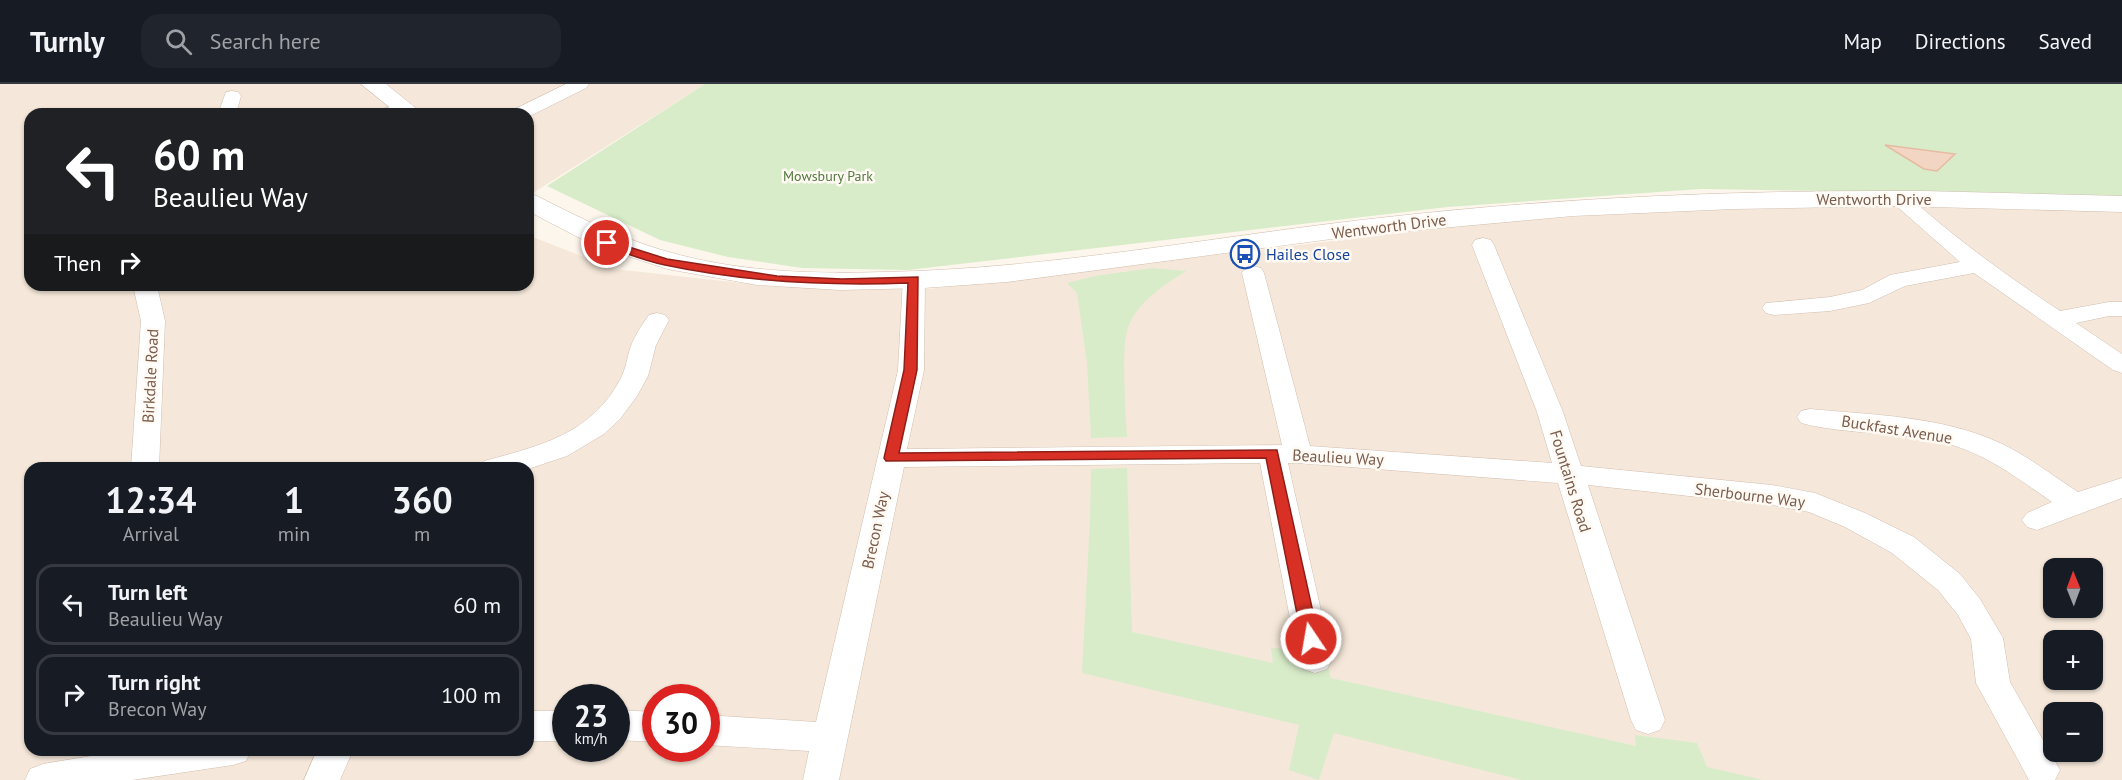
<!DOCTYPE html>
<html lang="en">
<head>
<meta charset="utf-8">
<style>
  :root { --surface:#171b24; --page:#20242c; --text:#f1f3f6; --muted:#9ea1a6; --line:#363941 }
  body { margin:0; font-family:"PT Sans",sans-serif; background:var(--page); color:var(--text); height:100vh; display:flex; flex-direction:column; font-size:22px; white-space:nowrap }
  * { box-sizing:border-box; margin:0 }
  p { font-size:20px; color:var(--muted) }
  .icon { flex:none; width:33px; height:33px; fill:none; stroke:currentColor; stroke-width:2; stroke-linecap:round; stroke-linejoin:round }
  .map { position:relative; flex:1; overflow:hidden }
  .side { position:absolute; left:24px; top:378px; width:510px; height:294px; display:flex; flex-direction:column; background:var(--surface); border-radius:18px; box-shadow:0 2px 4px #0004 }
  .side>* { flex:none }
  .banner { position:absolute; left:24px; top:24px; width:510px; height:183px; border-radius:18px; box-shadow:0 2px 4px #0004; background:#202124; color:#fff; overflow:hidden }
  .needle { width:39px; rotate:359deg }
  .fabs { position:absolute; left:2043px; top:474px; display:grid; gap:12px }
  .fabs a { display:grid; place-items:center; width:60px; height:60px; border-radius:12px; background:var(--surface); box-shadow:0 2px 4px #0004; font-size:30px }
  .speed { position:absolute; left:552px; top:600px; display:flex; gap:12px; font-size:30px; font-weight:700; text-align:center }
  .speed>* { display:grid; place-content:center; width:78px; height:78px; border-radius:50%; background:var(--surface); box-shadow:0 2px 4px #0004; line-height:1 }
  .speed small { font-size:15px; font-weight:400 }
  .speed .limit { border:9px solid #d22; background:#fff; color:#111 }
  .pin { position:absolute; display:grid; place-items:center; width:51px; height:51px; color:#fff; margin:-26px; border:3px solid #fff; border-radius:50%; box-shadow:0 2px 6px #0007 }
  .me { position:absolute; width:66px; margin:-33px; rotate:348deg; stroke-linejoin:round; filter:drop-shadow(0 0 4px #0008) }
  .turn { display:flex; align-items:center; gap:21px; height:126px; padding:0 30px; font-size:27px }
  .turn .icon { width:78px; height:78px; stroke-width:2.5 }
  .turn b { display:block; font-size:42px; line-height:51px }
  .then { display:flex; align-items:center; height:57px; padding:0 30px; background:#0003; gap:12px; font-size:22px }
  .eta { display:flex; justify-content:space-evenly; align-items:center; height:102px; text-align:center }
  .eta b { font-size:36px; font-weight:700; line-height:42px }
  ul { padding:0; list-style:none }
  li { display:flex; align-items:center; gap:18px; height:81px; margin:0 12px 9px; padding:0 18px; border:3px solid var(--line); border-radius:18px }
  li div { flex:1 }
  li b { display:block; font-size:22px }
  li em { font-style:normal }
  header { display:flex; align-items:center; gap:36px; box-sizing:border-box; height:84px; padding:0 30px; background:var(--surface); border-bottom:2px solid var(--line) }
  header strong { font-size:28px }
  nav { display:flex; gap:33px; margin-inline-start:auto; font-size:21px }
  .search { width:420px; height:54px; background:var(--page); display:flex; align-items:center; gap:15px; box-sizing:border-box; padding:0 21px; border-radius:18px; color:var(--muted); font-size:22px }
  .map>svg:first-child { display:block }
  .residential { fill:#f5e8da; fill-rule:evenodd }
  .green { fill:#d8ecc9 }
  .building { fill:#f3d5c3; stroke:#e6bba3; stroke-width:1.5 }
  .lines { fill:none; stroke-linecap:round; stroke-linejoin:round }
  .minor-casing { stroke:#d1beb0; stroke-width:1 }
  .tertiary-casing { stroke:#d1beb0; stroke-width:1 }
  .minor { fill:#fff; fill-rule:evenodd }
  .tertiary { fill:#fff; fill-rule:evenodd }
  .route { fill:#d93025; stroke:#8d1f18; stroke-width:1.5 }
  .labels { text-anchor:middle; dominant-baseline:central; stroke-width:5; stroke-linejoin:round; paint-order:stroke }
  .far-park-label { font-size:14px; fill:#537a41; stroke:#fffaf3 }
  .street-label { font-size:16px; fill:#7a5c4d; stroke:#fffaf3 }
  .transit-label { font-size:16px; fill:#164399; stroke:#fffaf3; text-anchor:start }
</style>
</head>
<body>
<header>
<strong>Turnly</strong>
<div class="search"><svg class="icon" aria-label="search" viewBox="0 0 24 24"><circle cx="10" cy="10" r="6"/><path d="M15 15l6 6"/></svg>Search here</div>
<nav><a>Map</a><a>Directions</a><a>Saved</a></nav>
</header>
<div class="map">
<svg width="2122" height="696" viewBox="0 0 2122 696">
  <rect width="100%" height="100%" fill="#fdf6ec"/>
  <path class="residential" d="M 0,0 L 705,0 L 528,112 L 528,30 L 30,30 L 30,201 L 528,201 L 528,151 L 614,185 L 778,203 L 928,205 L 1493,138 L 1722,123 L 1900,121 L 2122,127 L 2122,696 L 0,696 ZM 30,384 L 528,384 L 528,666 L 30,666 ZM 2054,484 L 2092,484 L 2092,524 L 2054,524 ZM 2054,556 L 2092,556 L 2092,596 L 2054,596 ZM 566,614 L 616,614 L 616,664 L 566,664 ZM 656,614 L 706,614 L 706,664 L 656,664 ZM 2054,628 L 2092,628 L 2092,668 L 2054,668 Z"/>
  <path class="green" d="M 705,0 L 2122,0 L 2122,112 L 1701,105 L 1448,123 L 908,186 L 802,184 L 728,173 L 660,156 L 547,102 Z
    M 1152,184 L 1186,187 C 1164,201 1140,216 1129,241 C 1120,260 1126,329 1127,353 L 1091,354 L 1087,279 L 1077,209 L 1067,199 L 1095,192 Z
    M 1127,384 L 1132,548 L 1273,579 L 1271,564 L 1289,565 L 1298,582 L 1328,583 L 1331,594 L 1636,662 L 1635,651 L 1697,659 L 1707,683 L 1763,696 L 1522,696 L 1334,649 L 1319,696 L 1289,686 L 1299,641 L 1082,589 L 1090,434 L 1091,385 Z"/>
  <path class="building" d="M 1885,61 L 1955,70 L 1937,87 L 1924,85 Z"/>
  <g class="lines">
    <g class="minor-casing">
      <path id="minor" d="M 566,0 L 589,0 L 586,4 L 528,33 L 528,30 L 510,30 L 513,26 Z
        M 232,7 L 238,8 L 241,12 L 236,30 L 218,30 L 226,8 Z
        M 405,19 L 411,20 L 414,24 L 411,28 L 376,30 L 379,26 Z
        M 1899,108 L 1906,110 C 1954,154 2006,191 2060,227 L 2109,218 L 2122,218 L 2122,232 L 2109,232 L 2076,239 L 2122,270 L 2122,289 L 2113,286 L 1974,189 L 1905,202 L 1869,219 L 1830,227 L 1774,231 L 1766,229 L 1762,224 L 1766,219 L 1830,213 L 1862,206 L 1890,191 L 1960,178 L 1892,118 L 1889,114 L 1892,110 Z
        M 1483,154 L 1491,156 L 1494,161 L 1563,328 L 1581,382 L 1772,401 L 1815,409 L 1865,429 L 1914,453 L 1960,490 L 1980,515 L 2003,554 L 2010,598 L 2060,686 L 2055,696 L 2029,696 L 1976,599 L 1971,555 L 1958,531 L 1938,506 L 1892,469 L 1845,443 L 1809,428 L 1772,421 L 1588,401 L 1665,636 L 1660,646 L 1648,650 L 1636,646 L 1631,636 L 1558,399 L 1298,379 L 1288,379 L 1332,576 L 1327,585 L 1315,589 L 1303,585 L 1298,576 L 1260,379 L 904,383 L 839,696 L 803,696 L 809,667 L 706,661 L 706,631 L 816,638 L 898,286 L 903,195 L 906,190 L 914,188 L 922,190 L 925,195 L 924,286 L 907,365 L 1282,361 L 1242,189 L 1245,184 L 1253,182 L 1261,184 L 1264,189 L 1310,362 L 1552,379 L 1537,328 L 1472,161 L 1475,156 Z
        M 135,201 L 159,201 L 158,206 L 165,237 L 159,384 L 131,384 L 141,237 L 134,206 Z
        M 657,229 L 665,231 L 669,236 L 656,261 L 648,292 L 637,312 L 620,335 L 604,350 L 567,372 L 528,385 L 480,384 L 484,377 C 540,362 592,350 621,294 C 625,286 627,276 629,268 C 633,254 641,242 649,231 Z
        M 1810,325 C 1873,331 1942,332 2000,359 C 2028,372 2053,392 2078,408 L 2122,394 L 2122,414 L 2037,446 L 2027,443 L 2022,436 L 2027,429 L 2052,418 C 2020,396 1989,372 1952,361 C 1903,346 1850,352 1801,339 L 1797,333 L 1801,327 Z
        M 616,626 L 656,628 L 656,658 L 616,656 Z
        M 528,627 L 566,627 L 566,657 L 528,657 Z
        M 127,666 L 251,666 L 246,677 L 233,681 L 132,696 L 25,696 L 30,685 L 43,680 Z
        M 317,666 L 353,666 L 340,696 L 304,696 Z"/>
    </g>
    <g class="tertiary-casing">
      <path id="tertiary" d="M 361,0 L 386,0 L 423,30 L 398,30 Z
        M 1923,107 L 2122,112 L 2122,128 L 1895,122 L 1734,125 L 1573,132 L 1354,152 L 1007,198 L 924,204 L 840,206 L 757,201 L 667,185 L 591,160 L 528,127 L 528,109 L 537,112 C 584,136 628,158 680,171 C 745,188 816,190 883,188 C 1053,185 1220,151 1388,133 C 1565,113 1745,106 1923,107 Z"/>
    </g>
    <use href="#minor" class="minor"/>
    <use href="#tertiary" class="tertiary"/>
  </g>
  <path class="route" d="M 607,156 L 667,175 L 777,192 L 842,195 L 918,193 L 917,286 L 899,369 L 1277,366 L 1319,555 L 1316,560 L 1311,562 L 1305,560 L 1302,555 L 1266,374 L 886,377 L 884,374 L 904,286 L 908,199 C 826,202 745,198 665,181 C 644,177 623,168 603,161 L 603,157 Z"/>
  <defs>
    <g id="bus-ring" transform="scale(1.5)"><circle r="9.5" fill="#fffaf3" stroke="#1a4fb4" stroke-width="1.5"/><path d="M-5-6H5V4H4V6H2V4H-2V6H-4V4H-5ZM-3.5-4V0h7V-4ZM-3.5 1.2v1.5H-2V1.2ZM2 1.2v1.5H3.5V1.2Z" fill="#1a4fb4"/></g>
  </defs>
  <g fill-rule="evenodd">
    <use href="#bus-ring" x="1245" y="170"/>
  </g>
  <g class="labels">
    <g class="far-park-label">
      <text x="828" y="92">Mowsbury Park</text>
    </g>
    <g class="street-label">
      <text x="1874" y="115">Wentworth Drive</text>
      <text transform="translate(1389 142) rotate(-7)">Wentworth Drive</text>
      <text transform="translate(150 292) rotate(-87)">Birkdale Road</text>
      <text transform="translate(1897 345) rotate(9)">Buckfast Avenue</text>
      <text transform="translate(1338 373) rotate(3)">Beaulieu Way</text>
      <text transform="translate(1571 397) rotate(73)">Fountains Road</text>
      <text transform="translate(1750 411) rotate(7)">Sherbourne Way</text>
      <text transform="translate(875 446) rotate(-78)">Brecon Way</text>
    </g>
    <g class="transit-label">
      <text x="1266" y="170">Hailes Close</text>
    </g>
  </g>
</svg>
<div class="fabs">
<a><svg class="needle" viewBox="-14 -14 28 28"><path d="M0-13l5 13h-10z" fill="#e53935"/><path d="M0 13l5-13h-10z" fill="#9ea1a6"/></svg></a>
<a>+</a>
<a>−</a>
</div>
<div class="speed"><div>23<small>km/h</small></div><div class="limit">30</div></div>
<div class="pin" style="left:607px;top:159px;background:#d93025"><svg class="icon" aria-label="arrive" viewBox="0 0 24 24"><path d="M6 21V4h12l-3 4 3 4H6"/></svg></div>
<svg class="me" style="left:1311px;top:555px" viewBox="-20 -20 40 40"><circle r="17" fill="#d93025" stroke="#fff" stroke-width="3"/><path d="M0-11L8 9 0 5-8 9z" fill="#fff"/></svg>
<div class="banner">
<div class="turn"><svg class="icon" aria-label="left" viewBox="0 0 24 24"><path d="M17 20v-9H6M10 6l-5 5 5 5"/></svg><div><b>60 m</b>Beaulieu Way</div></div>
<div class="then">Then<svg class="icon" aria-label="right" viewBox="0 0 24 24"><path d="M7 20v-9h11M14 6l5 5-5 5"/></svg></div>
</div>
<section class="side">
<div class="eta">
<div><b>12:34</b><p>Arrival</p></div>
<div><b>1</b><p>min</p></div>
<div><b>360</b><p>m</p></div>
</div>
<ul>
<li><svg class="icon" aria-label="left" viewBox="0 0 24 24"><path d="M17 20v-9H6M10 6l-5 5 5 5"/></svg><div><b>Turn left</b><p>Beaulieu Way</p></div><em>60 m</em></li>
<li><svg class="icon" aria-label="right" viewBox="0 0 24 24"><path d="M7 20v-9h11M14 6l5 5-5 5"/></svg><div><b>Turn right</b><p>Brecon Way</p></div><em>100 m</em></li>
</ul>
</section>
</div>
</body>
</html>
